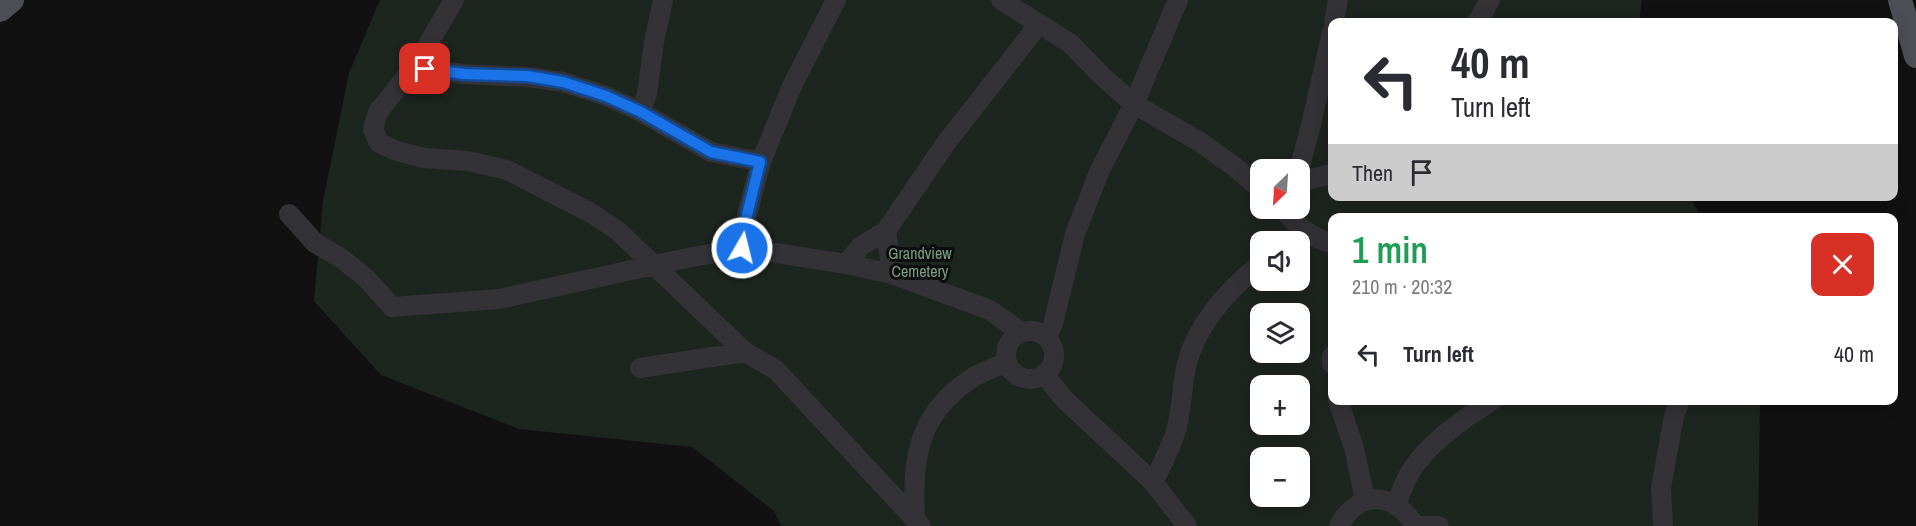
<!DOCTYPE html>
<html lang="en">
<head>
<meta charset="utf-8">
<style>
  :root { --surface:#fff; --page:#f7f7f7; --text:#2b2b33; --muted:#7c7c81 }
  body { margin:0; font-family:"Archivo Narrow",sans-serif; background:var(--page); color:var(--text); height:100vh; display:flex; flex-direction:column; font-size:22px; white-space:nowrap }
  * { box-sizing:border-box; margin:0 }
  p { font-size:20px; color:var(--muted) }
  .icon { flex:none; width:33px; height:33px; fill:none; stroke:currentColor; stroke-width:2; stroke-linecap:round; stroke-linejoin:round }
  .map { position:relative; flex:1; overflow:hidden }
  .side { position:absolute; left:1328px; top:213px; width:570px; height:192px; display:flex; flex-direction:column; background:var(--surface); border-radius:12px; box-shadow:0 3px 15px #0003 }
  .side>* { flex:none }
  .hud { position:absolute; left:1328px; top:18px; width:570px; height:183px; border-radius:12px; box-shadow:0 3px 15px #0003; background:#fff; color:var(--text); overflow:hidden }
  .needle { width:39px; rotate:205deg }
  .buttons { position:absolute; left:1250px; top:159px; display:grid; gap:12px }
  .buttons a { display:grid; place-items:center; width:60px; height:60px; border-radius:12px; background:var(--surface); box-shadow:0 3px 15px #0003; font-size:30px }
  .pin { position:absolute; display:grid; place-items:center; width:51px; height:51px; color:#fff; margin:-26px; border-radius:12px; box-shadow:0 3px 9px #0006 }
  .me { position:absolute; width:66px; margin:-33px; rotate:8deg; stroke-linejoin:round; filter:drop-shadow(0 0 4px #0008) }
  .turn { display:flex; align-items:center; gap:21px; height:126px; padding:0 24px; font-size:27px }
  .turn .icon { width:78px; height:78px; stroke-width:2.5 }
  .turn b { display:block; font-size:42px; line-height:51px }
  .then { display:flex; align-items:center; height:57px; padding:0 24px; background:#0003; gap:12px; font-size:22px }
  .round { display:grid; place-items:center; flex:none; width:63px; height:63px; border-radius:12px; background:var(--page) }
  .summary { display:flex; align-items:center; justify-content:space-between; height:102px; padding:0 24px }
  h1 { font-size:36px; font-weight:600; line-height:45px; color:#1e9e55 }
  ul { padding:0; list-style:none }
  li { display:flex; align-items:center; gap:18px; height:78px; padding:0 24px }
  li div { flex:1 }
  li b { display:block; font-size:22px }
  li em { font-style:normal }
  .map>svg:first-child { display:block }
  .green { fill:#1d251f; fill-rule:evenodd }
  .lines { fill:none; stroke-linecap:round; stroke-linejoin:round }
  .minor { stroke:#323237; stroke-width:20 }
  .major { stroke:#4e4e56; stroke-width:24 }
  .route-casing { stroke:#114b97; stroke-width:15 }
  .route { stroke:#1a73e8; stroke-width:10 }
  .labels { text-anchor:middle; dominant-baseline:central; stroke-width:6; stroke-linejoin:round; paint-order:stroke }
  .park-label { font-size:16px; fill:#799e83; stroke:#0c0c0d }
</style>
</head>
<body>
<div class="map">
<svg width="1916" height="526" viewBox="0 0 1916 526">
  <rect width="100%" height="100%" fill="#111112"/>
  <path class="green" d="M 380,0 L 1642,0 L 1639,22 L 1332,22 L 1332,196 L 1690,197 L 1701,217 L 1332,218 L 1332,400 L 1760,401 L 1758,526 L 781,526 L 774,511 L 692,447 L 519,429 L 381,375 L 314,301 L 323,201 L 349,73 ZM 1260,170 L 1299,170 L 1299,208 L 1260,208 ZM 1260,242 L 1299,242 L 1299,280 L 1260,280 ZM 1260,314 L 1299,314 L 1299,352 L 1260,352 ZM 1260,386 L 1299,386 L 1299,424 L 1260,424 ZM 1260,458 L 1299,458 L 1299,496 L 1260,496 Z"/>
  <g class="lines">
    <path class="minor" d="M 454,0 L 417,63 L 378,112 L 373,129 L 379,143 L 397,151 L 424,158 L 468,161 L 507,170 L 591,213 L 618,231 L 745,352 L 776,370 L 921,526
      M 1001,0 L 1070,43 L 1101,75 L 1134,104 L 1200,142 L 1235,167 L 1260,189
      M 1334,22 L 1338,0
      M 1477,22 L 1490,0
      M 417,63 L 425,69 L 463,74 L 527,77 L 563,82 L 606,96 L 641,112 L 711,152 L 761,162
      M 641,112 L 647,94 L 654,42 L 663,0
      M 1299,170 L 1311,125 L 1332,32
      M 1299,182 L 1332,174
      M 1282,208 C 1298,226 1308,237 1332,243
      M 289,214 L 315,243 L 341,258 L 367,279 L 392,307 L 499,299 L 687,258 L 743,248 L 846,264 L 892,274 L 990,310 L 1021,332
      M 886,231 L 892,274
      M 743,248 L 747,215 L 761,162 L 792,86 L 836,0
      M 846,264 L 861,246 L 886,231 L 946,143 L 1039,24
      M1006 355a24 24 0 1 1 48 0a24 24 0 1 1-48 0Z
      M 1047,337 L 1053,324 L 1075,234 L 1100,170 L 1134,104 L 1178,0
      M 1332,356 L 1332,364
      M 640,368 L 745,352
      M 1044,374 L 1064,399 L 1153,482 L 1187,526
      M 1338,400 L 1354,448 L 1365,500
      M 1153,482 C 1162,465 1172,446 1177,427 C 1182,406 1182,384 1187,363 C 1198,322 1228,290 1260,264
      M 1396,504 C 1400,494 1404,484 1409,474 C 1427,443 1464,419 1493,400
      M 915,519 C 912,459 917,416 969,380 C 980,372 995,368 1007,362
      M 1339,526 C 1358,490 1395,491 1415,526
      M 1418,526 L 1439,526
      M 1663,526 L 1661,488 L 1674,416 L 1680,400"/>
    <path class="major" d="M 1900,0 L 1916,56
      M 0,10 L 12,0"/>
  </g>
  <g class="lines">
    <g class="route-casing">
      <path id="route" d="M 425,69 L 464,74 L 527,76 L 563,82 L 606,96 L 641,112 L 711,152 L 760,162 L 747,215 L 742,248"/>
    </g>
    <use href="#route" class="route"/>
  </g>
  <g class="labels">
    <g class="park-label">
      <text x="920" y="253">Grandview<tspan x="920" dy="18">Cemetery</tspan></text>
    </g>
  </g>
</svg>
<div class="buttons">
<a><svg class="needle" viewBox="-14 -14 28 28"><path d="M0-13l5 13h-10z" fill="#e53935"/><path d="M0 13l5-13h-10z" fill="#7c7c81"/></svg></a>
<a><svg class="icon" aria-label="sound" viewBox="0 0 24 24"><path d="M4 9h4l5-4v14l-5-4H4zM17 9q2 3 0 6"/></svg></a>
<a><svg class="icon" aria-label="layers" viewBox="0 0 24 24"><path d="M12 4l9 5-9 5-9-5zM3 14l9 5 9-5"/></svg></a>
<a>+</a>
<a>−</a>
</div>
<div class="pin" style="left:425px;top:69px;background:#d93025"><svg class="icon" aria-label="arrive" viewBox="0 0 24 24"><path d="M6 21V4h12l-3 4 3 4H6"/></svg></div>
<svg class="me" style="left:742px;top:248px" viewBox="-20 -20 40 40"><circle r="17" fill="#1a73e8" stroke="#fff" stroke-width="3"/><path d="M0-11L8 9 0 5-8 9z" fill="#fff"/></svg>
<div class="hud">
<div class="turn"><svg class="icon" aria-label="left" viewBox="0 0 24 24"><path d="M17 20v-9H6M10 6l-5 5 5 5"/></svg><div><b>40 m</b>Turn left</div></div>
<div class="then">Then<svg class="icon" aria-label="arrive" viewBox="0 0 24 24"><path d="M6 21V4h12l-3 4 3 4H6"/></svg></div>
</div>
<section class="side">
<div class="summary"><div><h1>1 min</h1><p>210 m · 20:32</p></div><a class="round" style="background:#d93025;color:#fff"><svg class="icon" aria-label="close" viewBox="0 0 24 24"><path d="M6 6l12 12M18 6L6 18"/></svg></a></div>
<ul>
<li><svg class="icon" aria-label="left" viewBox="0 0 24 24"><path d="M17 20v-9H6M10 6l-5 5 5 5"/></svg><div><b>Turn left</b></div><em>40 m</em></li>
</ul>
</section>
</div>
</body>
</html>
